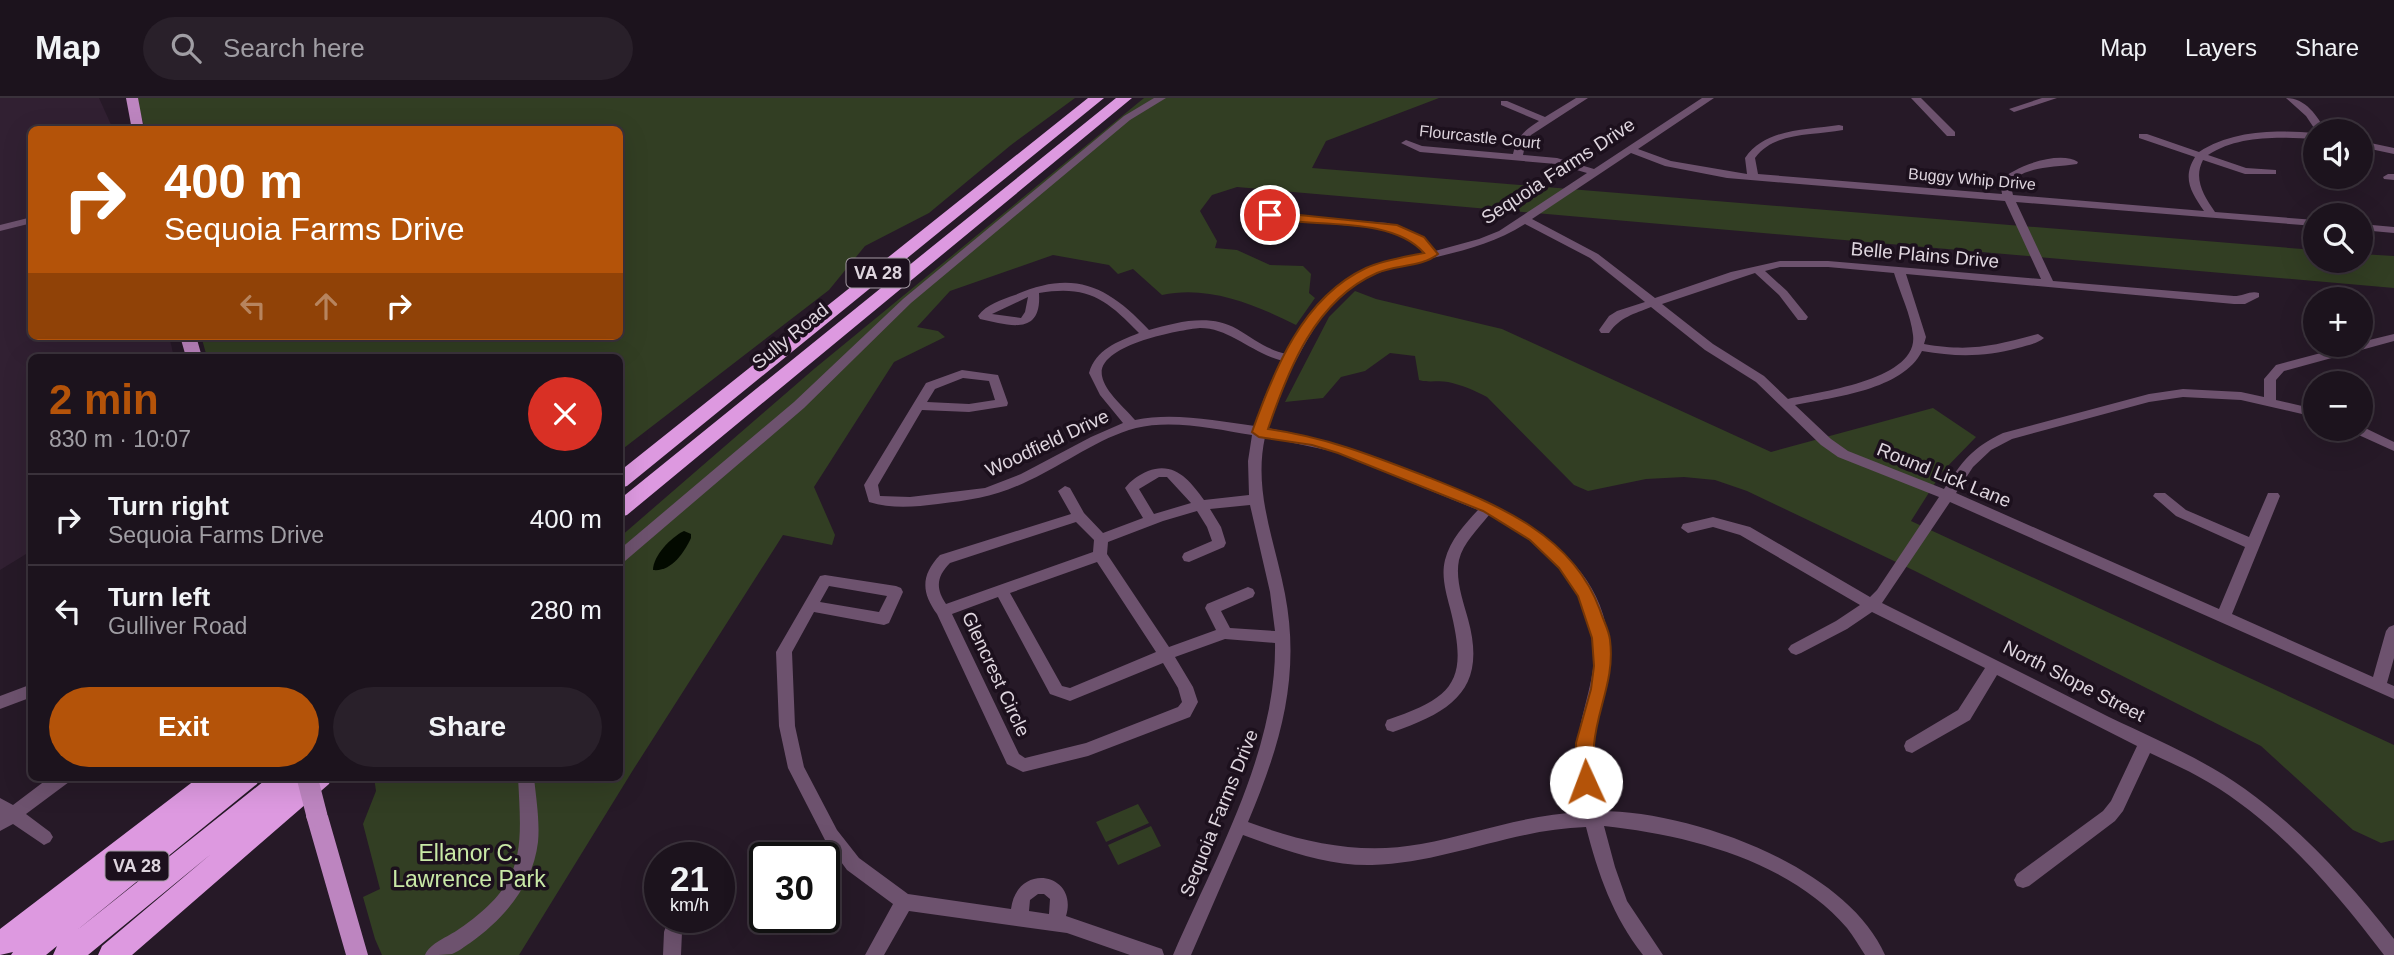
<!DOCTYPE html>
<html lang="en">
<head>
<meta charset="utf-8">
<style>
  :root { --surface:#1c131d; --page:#29202a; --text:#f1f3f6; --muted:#a09ea4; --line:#3a323b; --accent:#b45309 }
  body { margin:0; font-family:Arial,sans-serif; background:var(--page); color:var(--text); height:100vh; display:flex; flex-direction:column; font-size:26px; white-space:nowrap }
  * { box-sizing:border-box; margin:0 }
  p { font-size:23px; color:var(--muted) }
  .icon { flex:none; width:38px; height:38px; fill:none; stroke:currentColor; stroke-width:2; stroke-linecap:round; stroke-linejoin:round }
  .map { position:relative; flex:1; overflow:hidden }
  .drawer { position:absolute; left:28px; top:256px; width:595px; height:427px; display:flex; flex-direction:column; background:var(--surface); border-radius:10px; box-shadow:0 7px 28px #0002,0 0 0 2px var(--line) }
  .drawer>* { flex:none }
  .top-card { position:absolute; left:28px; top:28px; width:595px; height:214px; border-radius:10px; box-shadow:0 7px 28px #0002,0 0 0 2px var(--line); background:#b45309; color:#fff; overflow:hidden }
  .tools { position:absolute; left:2303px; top:21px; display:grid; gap:14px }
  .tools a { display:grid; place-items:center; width:70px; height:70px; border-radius:50%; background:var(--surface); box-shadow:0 7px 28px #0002,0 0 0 2px var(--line); font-size:35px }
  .speed { position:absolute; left:644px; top:744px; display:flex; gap:14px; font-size:35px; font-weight:700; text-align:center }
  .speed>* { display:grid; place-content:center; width:91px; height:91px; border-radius:50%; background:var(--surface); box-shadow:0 7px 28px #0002,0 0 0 2px var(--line); line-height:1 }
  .speed small { font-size:18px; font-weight:400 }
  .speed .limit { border:4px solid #111; border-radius:10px; background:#fff; color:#111 }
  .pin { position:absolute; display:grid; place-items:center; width:60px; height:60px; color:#fff; margin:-30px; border:4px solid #fff; border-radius:50%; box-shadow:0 2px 7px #0007 }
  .me { position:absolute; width:77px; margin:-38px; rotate:358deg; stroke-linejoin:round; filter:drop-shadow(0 0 5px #0008) }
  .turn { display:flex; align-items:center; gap:24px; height:147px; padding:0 21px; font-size:32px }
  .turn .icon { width:91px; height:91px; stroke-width:2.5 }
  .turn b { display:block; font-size:49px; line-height:60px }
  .lanes { display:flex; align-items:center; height:66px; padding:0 21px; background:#0003; justify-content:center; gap:35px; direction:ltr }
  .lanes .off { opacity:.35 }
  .round { display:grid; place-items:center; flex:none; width:74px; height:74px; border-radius:37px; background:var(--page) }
  .overview { display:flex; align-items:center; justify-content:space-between; height:119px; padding:0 21px }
  h1 { font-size:42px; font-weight:700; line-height:52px; color:var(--accent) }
  .primary-button { display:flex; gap:14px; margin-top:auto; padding:14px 21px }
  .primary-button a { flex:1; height:80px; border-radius:42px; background:var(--accent); color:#fff; font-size:28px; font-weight:700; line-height:80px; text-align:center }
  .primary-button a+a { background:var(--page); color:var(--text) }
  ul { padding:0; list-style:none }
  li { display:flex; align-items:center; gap:21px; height:91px; padding:0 21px; border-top:2px solid var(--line) }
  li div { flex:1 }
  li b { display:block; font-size:26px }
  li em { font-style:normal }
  header { display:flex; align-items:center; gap:42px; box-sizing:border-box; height:98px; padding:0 35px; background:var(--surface); border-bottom:2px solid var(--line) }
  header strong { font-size:33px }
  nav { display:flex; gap:38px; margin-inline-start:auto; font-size:24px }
  .search { width:490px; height:63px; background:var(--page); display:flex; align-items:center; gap:18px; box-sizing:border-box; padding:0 24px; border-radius:38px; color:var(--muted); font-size:26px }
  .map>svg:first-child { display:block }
  .built { fill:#312032 }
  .green { fill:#323e23 }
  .water { fill:#030a00 }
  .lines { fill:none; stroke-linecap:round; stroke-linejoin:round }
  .minor { fill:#6d526e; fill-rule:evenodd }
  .major { fill:#bd85c0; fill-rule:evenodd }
  .highway { fill:#dd99e0; fill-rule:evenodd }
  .major-bridge { stroke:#bd85c0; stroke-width:21 }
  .route { fill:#b45309; stroke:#753606; stroke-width:2 }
  .labels { text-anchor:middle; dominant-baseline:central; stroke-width:7; stroke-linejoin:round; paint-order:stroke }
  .far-street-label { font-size:16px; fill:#ded5de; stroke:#1c101d }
  .shield { fill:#1c101d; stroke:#a49aa4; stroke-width:2 }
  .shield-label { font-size:18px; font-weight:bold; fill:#ded5de }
  .street-label { font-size:19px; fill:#ded5de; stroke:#1c101d }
  .near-park-label { font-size:23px; fill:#c8e8a6; stroke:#1c101d }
</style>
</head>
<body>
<header>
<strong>Map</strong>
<div class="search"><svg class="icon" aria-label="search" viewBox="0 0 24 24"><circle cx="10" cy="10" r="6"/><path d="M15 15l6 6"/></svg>Search here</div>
<nav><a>Map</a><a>Layers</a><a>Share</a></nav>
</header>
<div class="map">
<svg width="2394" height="857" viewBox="0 0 2394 857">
  <rect width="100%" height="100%" fill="#261927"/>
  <path class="built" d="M 0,0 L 99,0 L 113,31 L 32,32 L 32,238 L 169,238 L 174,259 L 32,259 L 31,453 L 0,472 Z"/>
  <path class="green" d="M 136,0 L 1075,0 L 1011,47 L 929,115 L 865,148 L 829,192 L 620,353 L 620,259 L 207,259 L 201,238 L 620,238 L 620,32 L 145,31 Z
    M 1144,0 L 1439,0 L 1326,43 L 1312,70 L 2315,152 L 2315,163 L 2361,163 L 2361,156 L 2394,158 L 2394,190 L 1237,89 L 1212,97 L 1200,113 L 1217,143 L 1215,150 L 1237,152 L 1270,167 L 1303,168 L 1311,176 L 1309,195 L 1315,200 L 1296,227 C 1254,206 1208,187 1162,197 L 1133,171 L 1118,176 L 1109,167 L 1053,157 L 950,193 L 917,229 L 938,233 L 945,239 L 894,264 L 814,389 L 835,437 L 832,447 L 783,437 L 633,672 L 519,857 L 382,857 L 375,841 L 363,799 L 380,791 L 363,726 L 376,693 L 374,679 L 620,679 L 620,439 L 814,271 Z
    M 1355,193 L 1376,201 L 1502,231 L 1771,354 L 1933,310 L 1976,339 L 1942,374 L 1911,423 L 2394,647 L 2394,742 L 2381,745 L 2353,732 L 2261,648 L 1915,473 L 1747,393 L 1715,382 L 1684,379 L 1646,381 L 1588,393 L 1574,387 L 1487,299 C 1474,292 1462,287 1448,284 C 1438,282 1429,285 1419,282 L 1415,258 L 1390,255 L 1365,273 L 1341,279 L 1323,300 L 1285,304 L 1329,219 Z
    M 1138,706 L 1149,725 L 1106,744 L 1096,724 Z
    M 1151,728 L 1161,748 L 1118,767 L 1108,747 Z"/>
  <path class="water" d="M 684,433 L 691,436 L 691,440 C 684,455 671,474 653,472 C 653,458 671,439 684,433 Z"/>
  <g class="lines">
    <path class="minor" d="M 1154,0 L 1166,0 L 1130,22 L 911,205 L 804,310 L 625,463 L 620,464 L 620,451 L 794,304 L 903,201 L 1124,18 Z
      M 1576,0 L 1588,0 L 1531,37 L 1526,43 L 1523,57 L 1557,60 L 1594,71 L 1702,0 L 1714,0 L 1638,51 L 1671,63 L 1747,76 L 1745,60 C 1766,30 1806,32 1839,27 L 1843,28 L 1843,32 C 1813,38 1775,33 1755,60 L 1758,76 L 2002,96 L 2000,83 C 2014,68 2060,52 2078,64 L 2077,66 C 2053,70 2030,67 2010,84 L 2013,97 L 2204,113 C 2191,94 2182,80 2195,59 L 2139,40 L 2139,36 L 2147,36 L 2199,54 C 2233,32 2276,32 2315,35 L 2315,41 C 2279,39 2239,37 2208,57 L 2246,70 L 2276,72 L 2276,76 L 2245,76 L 2203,62 C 2193,81 2204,98 2215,114 L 2315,122 L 2315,128 L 2016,104 L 2053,183 L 2234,198 C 2243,198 2251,192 2259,195 L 2259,199 L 2245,206 L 2234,206 L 1906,176 L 1926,239 L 1924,246 C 1971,254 1993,248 2038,236 L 2044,240 C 2037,246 2027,247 2018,250 C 1985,259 1956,259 1922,253 C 1903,292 1834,299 1795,307 L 1831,341 L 1848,353 L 1944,391 C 1963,362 1972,350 2003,335 L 2149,296 L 2183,291 L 2241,294 L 2264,299 L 2264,281 L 2276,267 L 2351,247 L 2361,247 L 2361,244 L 2394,236 L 2394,243 L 2284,273 L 2276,282 L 2276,302 L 2315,311 L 2315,319 L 2241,302 L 2183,299 L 2149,304 L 2012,341 L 1991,352 L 1973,369 L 1956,395 L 2219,511 L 2245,449 L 2176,418 L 2153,398 L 2155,395 L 2165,395 L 2186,412 L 2249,439 L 2268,395 L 2278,395 L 2280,398 L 2232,516 L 2373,579 L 2386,533 L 2389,529 L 2394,527 L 2394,560 L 2387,585 L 2394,588 L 2394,601 L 1950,404 L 1882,505 C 1958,543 2033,580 2109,619 C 2155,641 2203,661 2245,691 C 2302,732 2350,785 2394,841 L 2394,857 L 2384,857 C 2335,793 2279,726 2208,684 C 2190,673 2169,664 2150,655 L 2123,713 L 2115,723 L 2029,788 L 2023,790 L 2017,788 L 2014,782 L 2017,776 L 2103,713 L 2111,703 L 2137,648 L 1997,577 L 1970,622 L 1912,655 L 1906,653 L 1904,648 L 1906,643 L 1958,612 L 1985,570 L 1872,514 L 1847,531 L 1801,555 L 1796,557 L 1791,555 L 1788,551 L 1791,547 L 1836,523 L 1860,507 L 1740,437 L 1713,429 L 1688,435 L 1681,430 L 1683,426 L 1713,419 L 1750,429 L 1870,499 L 1877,492 L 1939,399 L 1838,359 L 1821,347 L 1756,284 L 1705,252 L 1651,209 C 1634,216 1620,219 1609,235 L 1601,235 L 1599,232 L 1609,218 L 1617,213 L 1645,204 L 1590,160 L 1525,126 C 1487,150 1446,156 1404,167 C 1345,182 1327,206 1299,257 C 1285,281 1275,304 1267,330 C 1320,339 1369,356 1419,376 C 1498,407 1600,447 1609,546 C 1612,577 1600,605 1595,635 C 1590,661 1594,688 1600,713 C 1691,713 1846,768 1885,857 L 1865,857 C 1859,848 1854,839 1847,830 C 1790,763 1688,737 1604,728 L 1615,769 L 1627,803 L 1663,857 L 1643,857 C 1613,819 1598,776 1586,729 C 1513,731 1445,765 1372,767 C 1327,768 1284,752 1243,737 L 1191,857 L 1173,857 C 1215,760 1277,653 1275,545 L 1225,541 L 1175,559 L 1193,589 L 1198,604 L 1190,619 L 1088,658 L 1023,674 L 1007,666 L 937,516 C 921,494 921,477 940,457 L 1071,416 L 1058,393 L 1065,388 L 1070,390 L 1084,415 L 1103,435 L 1143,420 L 1125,390 C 1131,382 1139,377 1148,373 C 1175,363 1190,383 1204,402 L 1249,397 L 1248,363 L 1252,337 C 1216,331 1172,321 1136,330 C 1098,340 1065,366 1030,382 C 998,398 973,402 938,406 C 914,409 892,411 869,404 L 864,387 L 926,285 L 962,272 L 998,277 L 1008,305 L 1007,308 L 969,314 L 922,312 L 878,387 L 880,398 L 910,399 L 985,390 L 1021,376 L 1091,339 L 1123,325 L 1100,297 L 1089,275 C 1096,251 1117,244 1139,235 C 1106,201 1088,187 1039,195 C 1042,239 1008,227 980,221 L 978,218 C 987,206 1001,202 1015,197 C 1074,171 1108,188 1149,232 C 1177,224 1210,215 1237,231 C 1254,241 1267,252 1287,256 C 1325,187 1347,172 1425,155 L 1415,144 L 1386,131 L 1252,119 L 1247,116 L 1248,114 L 1388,125 L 1423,140 L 1435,153 L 1479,141 L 1499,133 L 1587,75 L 1556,66 L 1420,54 L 1401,45 L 1406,42 L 1422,48 L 1513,56 C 1517,38 1524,33 1539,23 L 1501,7 L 1501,3 L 1507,3 L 1545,19 ZM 1631,55 L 1665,68 L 1727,80 L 2005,103 L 2041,181 L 1828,163 L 1780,163 L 1731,174 L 1655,200 L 1598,156 L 1532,121 ZM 1780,169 L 1828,169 L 1894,175 C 1900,195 1911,217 1913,237 C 1919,282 1818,294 1788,301 L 1764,278 L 1713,246 L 1662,206 L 1755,175 L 1779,197 L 1798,222 L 1806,222 L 1808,219 L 1787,193 L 1765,173 ZM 1028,199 L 1025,214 L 1021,220 L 992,216 ZM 1200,230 C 1230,230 1251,255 1283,263 L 1264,300 L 1255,328 C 1216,323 1174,314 1135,322 C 1125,310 1105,294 1102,278 C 1096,247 1179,232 1200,230 ZM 963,280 L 989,283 L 995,302 L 969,306 L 927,304 L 935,291 ZM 1265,339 L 1336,354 L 1478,412 C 1465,426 1450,442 1445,462 C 1441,478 1446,495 1450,510 C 1468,581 1457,599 1387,622 L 1385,627 L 1387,632 L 1393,634 C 1454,613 1487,590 1468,521 C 1463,503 1455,481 1459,462 C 1463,445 1478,431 1489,417 C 1548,447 1602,500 1593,571 C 1590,592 1583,613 1579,634 C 1574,661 1578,688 1583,714 C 1527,716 1475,736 1421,746 C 1360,757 1305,745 1248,724 C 1280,648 1301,579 1285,496 C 1275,443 1253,394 1265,339 ZM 1159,379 L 1167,379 L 1191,405 L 1154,416 L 1139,391 ZM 1250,407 L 1270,494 L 1275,533 L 1230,530 L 1221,513 L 1253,499 L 1255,495 L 1253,491 L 1248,489 L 1207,506 L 1205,510 L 1216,532 L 1169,549 L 1107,456 L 1108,444 L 1163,423 L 1197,413 L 1207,429 L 1212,443 L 1184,455 L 1182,459 L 1184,463 L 1189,464 L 1224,449 L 1226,445 L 1221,429 L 1210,411 ZM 1076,424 L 1094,442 L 1093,454 L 946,506 C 935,490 937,478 950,465 ZM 1097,464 L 1156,554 L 1070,590 L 1062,588 L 1010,495 ZM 998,499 L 1050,596 L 1070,603 L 1163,565 L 1178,590 L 1182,604 L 1178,609 L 1086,645 L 1025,660 L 1019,656 L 952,516 Z
      M 1911,0 L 1921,0 L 1955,34 L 1955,38 L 1947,38 Z
      M 2042,0 L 2057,0 L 2014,14 L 2009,11 Z
      M 2286,0 C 2306,0 2317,18 2326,33 L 2316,33 L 2306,18 Z
      M 2361,43 L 2394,50 L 2394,56 L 2361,49 Z
      M 2388,76 L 2394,76 L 2394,82 L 2384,81 L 2383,79 Z
      M 32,119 L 32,125 L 0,133 L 0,127 Z
      M 2361,126 L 2394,129 L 2394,135 L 2361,132 Z
      M 2361,328 L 2394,344 L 2394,353 L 2352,334 L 2350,331 L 2361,331 Z
      M 825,477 L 896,488 L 901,490 L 903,494 L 889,525 L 884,527 L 814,514 L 792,554 L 795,628 L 804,669 L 837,732 L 859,760 L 908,796 L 1011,811 C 1017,763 1079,775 1066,818 L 1162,851 L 1164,857 L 1130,857 L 1067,835 L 909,813 L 884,857 L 865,857 L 893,806 L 847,772 L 825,742 L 788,670 L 779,628 L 776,554 L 820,478 ZM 829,488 L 887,498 L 879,514 L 820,504 ZM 1038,796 L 1044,796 L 1050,801 L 1049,816 L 1029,813 L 1030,802 Z
      M 32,586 L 32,599 L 0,611 L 0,598 Z
      M 50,679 L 71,679 L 69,684 L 26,716 L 50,734 L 53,739 L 50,744 L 44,747 L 13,726 L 0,733 L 0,700 L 13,707 Z
      M 518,679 L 534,679 C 536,700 540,723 538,744 C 533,787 504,821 470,845 C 465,848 458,854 452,856 C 444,857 433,857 425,857 C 430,845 448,839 459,831 C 526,785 522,753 518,679 Z
      M 669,819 L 687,819 L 682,834 L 681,857 L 663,857 L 664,834 Z"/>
    <path class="major" d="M 126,0 L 138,0 L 144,32 L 132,32 Z
      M 180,238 L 196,238 L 202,259 L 186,259 Z
      M 317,709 L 324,711 L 328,718 L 368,857 L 346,857 L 306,718 L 310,711 Z"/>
    <path class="highway" d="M 1088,0 L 1104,0 L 627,388 L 620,390 L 620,373 Z
      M 1116,0 L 1132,0 L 627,417 L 620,419 L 620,401 Z
      M 199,679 L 260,679 L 257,686 L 76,833 L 269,679 L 299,679 L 297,683 L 302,679 L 332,679 L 329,686 L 132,857 L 98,857 L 102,848 L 211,756 L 88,857 L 53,857 L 57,848 L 46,857 L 11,857 L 13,854 L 0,857 L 0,831 Z"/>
    <path class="major-bridge" d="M 307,679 L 317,718"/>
  </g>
  <path class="route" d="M 1270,114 L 1397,127 L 1424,139 L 1438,156 C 1423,169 1395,167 1377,175 C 1315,202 1288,272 1268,331 C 1325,339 1371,357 1425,378 C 1495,406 1572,435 1600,512 C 1603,522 1609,532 1610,542 C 1615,582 1597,610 1594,647 C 1594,659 1595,672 1596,684 L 1593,690 L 1586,692 L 1580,690 L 1577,684 L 1576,645 L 1591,591 L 1594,568 L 1592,540 L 1578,498 L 1559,470 L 1530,442 L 1483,413 L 1338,355 L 1312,347 L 1259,339 L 1252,334 C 1274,272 1302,200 1366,170 C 1384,162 1405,159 1424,155 C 1391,117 1312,130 1266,120 L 1266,115 Z"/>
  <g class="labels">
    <g class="far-street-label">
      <text transform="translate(1480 39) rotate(6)">Flourcastle Court</text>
      <text transform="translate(1972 81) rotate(5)">Buggy Whip Drive</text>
    </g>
    <g class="shield">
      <rect x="846.5" y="160.5" width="63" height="29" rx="5"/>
      <rect x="105.5" y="753.5" width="63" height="29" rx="5"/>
    </g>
    <g class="shield-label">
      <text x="878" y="175">VA 28</text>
      <text x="137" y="768">VA 28</text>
    </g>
    <g class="street-label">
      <text transform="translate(1558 73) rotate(-33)">Sequoia Farms Drive</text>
      <text transform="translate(1925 157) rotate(5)">Belle Plains Drive</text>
      <text transform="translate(790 238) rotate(-39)">Sully Road</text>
      <text transform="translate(1047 345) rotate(-25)">Woodfield Drive</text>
      <text transform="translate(1944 377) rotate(22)">Round Lick Lane</text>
      <text transform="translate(996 576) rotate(65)">Glencrest Circle</text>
      <text transform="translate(2074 583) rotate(27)">North Slope Street</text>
      <text transform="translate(1219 715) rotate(-68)">Sequoia Farms Drive</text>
    </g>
    <g class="near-park-label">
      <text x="469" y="755">Ellanor C.<tspan x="469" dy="26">Lawrence Park</tspan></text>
    </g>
  </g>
</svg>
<div class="tools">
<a><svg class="icon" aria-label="sound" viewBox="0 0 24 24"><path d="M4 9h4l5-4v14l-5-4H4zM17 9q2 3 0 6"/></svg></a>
<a><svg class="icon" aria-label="search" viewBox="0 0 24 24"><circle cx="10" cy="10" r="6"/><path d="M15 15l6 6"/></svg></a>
<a>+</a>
<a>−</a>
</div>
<div class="speed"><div>21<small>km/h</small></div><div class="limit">30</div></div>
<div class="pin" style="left:1270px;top:117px;background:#d93025"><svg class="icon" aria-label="arrive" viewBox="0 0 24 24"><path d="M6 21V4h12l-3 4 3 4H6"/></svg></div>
<svg class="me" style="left:1586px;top:684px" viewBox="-20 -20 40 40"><circle r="19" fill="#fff"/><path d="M0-13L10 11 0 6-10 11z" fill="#b45309"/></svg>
<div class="top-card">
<div class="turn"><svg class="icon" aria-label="right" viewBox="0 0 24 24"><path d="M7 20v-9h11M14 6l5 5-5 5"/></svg><div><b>400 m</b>Sequoia Farms Drive</div></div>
<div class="lanes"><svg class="icon off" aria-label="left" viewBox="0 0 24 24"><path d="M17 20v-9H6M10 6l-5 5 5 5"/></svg><svg class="icon off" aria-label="ahead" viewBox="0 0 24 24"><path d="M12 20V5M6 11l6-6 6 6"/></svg><svg class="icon" aria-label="right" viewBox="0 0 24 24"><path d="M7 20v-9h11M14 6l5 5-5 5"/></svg></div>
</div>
<section class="drawer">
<div class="overview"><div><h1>2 min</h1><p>830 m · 10:07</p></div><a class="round" style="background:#d93025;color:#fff"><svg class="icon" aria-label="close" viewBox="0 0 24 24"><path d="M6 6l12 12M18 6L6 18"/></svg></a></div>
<ul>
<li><svg class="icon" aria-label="right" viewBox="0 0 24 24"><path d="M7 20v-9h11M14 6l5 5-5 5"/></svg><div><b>Turn right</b><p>Sequoia Farms Drive</p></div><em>400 m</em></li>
<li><svg class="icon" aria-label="left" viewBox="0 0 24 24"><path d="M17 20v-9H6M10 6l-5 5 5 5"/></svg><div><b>Turn left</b><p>Gulliver Road</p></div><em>280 m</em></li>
</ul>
<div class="primary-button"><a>Exit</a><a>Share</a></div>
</section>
</div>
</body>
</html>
